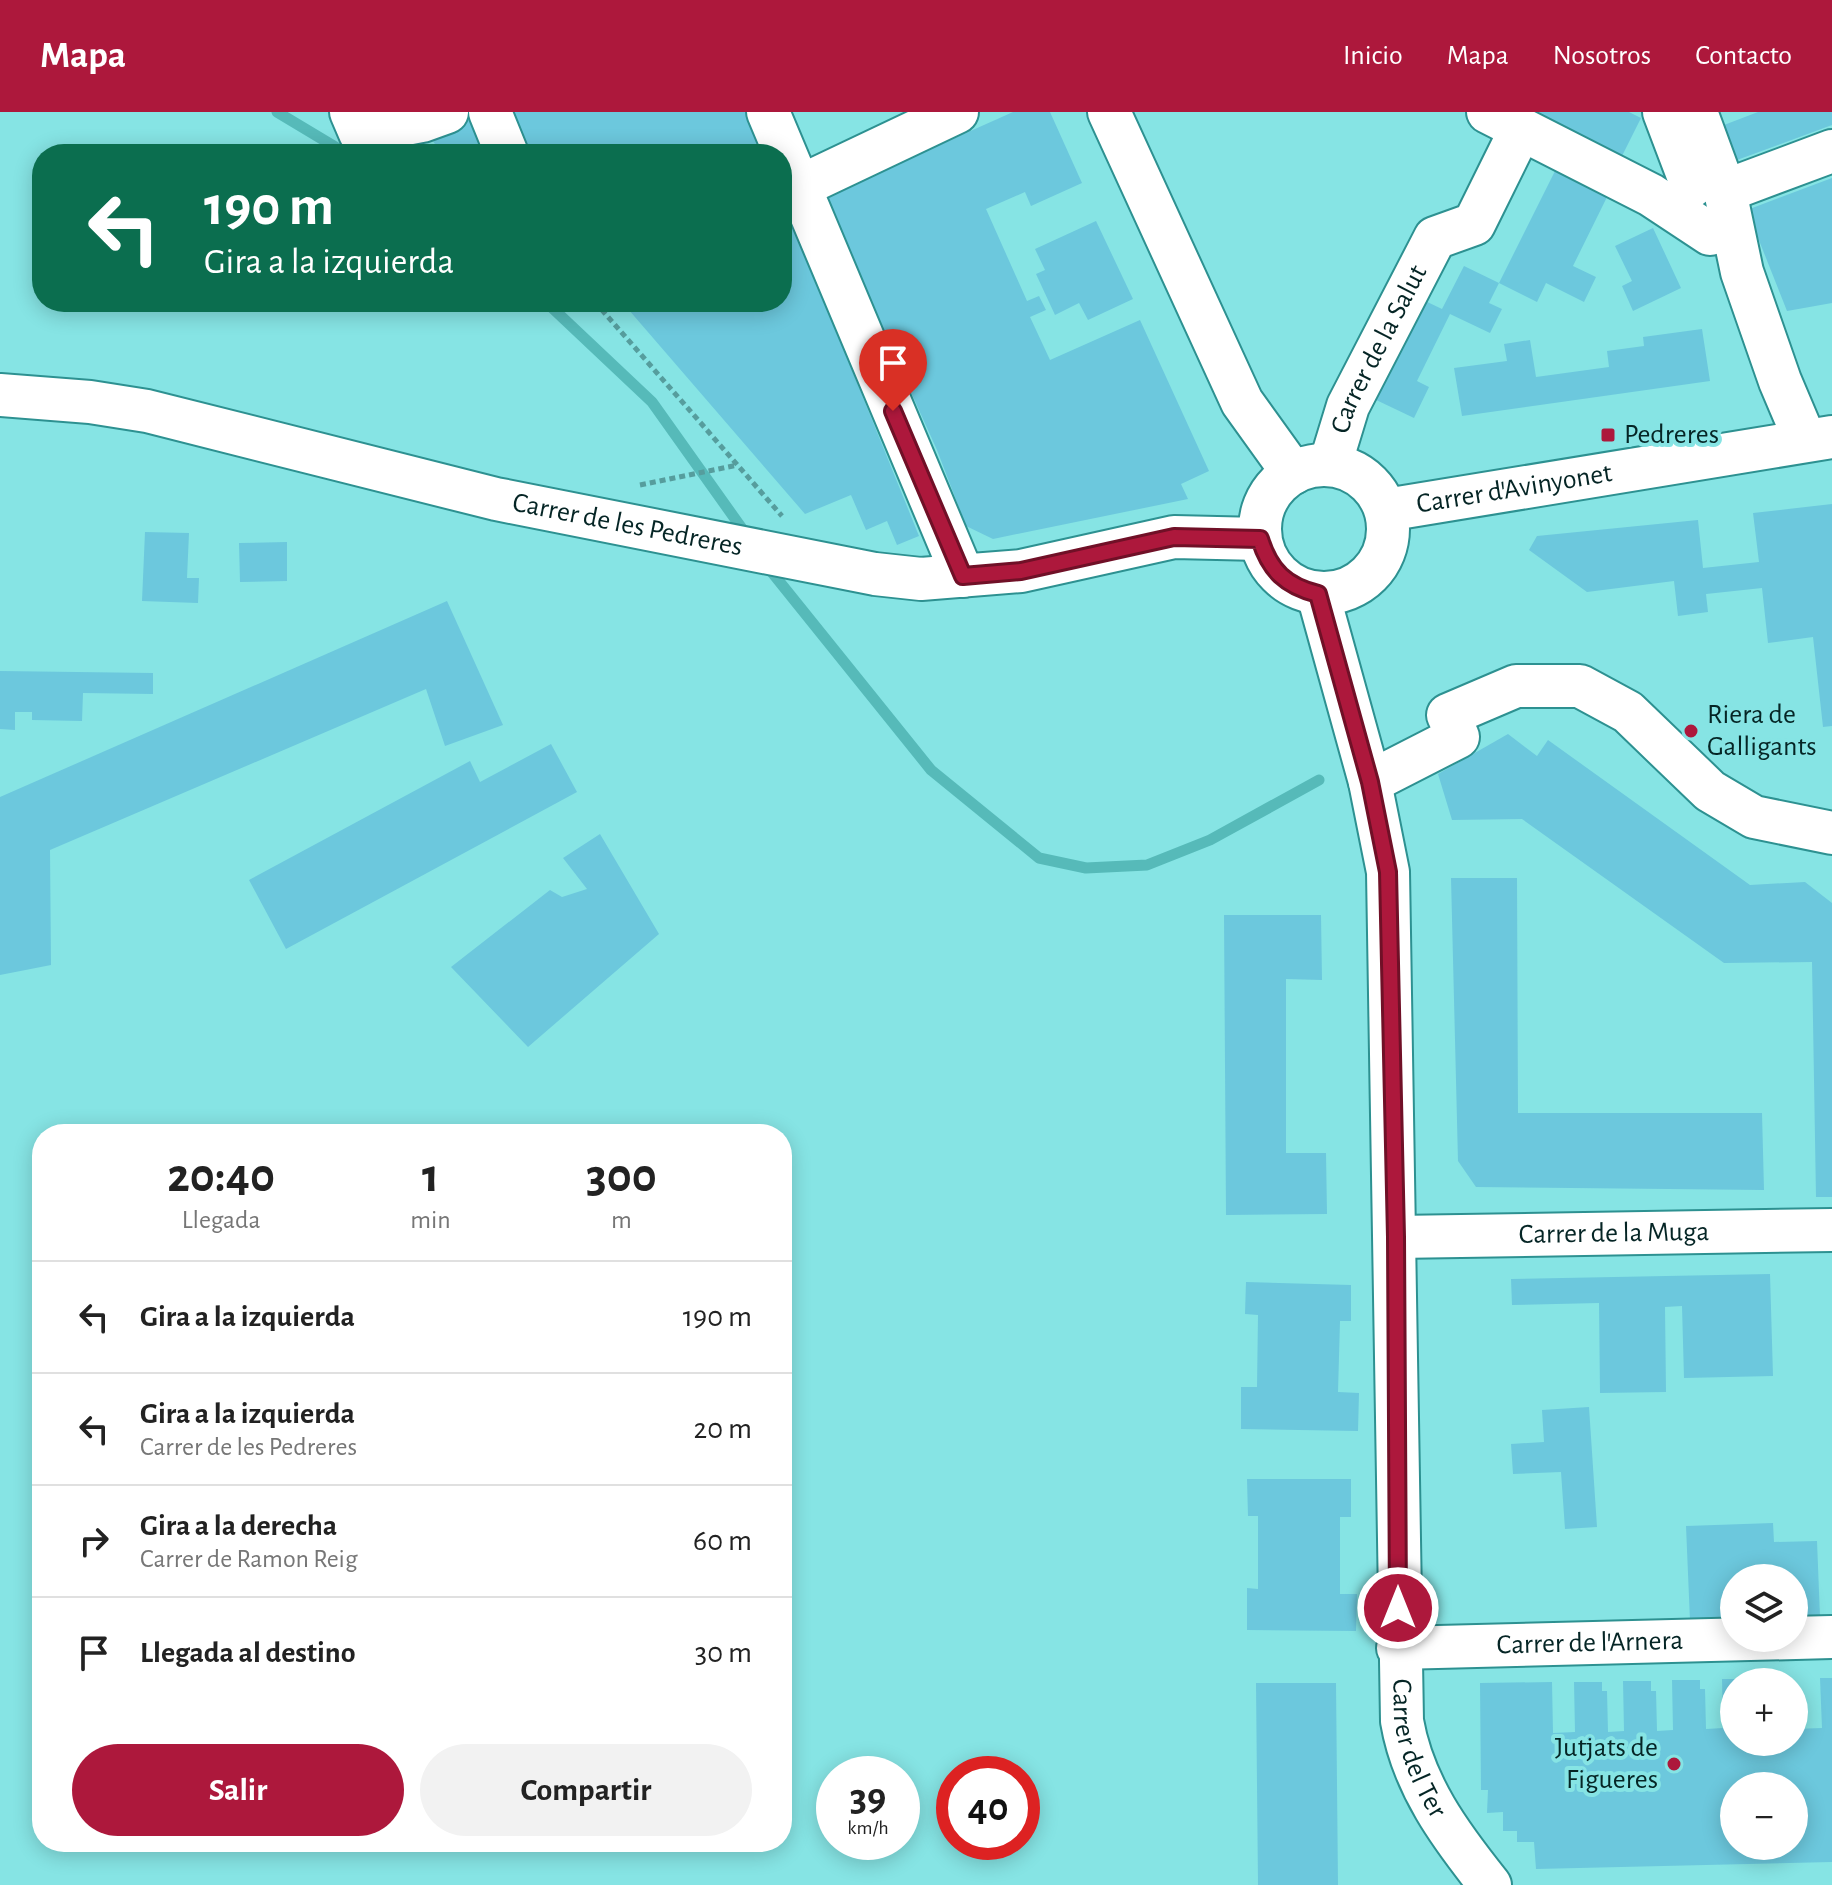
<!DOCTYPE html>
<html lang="es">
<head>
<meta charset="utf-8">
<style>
  :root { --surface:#fff; --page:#f2f2f2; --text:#222; --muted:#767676; --line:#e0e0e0; --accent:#ad183c }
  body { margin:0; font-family:"Alegreya Sans",sans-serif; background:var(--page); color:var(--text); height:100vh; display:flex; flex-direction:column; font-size:30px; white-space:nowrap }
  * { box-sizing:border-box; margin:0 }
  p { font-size:26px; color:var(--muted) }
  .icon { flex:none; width:44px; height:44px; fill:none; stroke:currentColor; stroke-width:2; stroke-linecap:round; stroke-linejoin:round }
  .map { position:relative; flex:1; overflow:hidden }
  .side { position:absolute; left:32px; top:1012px; width:760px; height:728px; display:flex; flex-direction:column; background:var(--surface); border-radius:32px; box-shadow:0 4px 20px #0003 }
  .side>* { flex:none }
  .hud { position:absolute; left:32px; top:32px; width:760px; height:168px; border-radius:32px; box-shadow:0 4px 20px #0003; background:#0b6e4f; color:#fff; overflow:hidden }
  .fabs { position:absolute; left:1720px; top:1452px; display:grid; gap:16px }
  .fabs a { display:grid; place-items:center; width:88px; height:88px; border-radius:50%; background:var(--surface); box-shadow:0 4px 20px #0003; font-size:40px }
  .speed { position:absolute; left:816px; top:1644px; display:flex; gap:16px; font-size:40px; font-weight:700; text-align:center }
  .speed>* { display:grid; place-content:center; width:104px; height:104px; border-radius:50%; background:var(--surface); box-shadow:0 4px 20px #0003; line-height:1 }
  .speed small { font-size:20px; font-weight:400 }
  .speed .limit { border:12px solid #d22; background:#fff; color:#111 }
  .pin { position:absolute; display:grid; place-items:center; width:68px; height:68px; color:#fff; margin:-82px -34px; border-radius:50% 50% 50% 0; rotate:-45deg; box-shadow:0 0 8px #0007 }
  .pin .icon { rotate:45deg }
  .me { position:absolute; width:88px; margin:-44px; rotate:0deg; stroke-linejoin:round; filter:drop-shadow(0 0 6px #0008) }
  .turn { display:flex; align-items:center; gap:28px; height:168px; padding:0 40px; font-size:36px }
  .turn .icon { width:104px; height:104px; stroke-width:2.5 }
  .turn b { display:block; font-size:56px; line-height:68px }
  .eta { display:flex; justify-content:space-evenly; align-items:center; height:136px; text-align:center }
  .eta b { font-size:48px; font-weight:700; line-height:56px }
  .action { display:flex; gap:16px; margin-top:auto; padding:16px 40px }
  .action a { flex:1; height:92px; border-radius:48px; background:var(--accent); color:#fff; font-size:32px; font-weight:700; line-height:92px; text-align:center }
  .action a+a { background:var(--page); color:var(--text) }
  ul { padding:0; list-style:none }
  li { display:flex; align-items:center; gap:24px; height:112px; padding:0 40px; border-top:2px solid var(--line) }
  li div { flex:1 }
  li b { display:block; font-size:30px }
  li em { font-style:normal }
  header { display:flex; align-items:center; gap:48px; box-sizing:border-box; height:112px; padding:0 40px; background:var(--accent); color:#fff }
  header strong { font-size:38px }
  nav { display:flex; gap:44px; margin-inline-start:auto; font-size:28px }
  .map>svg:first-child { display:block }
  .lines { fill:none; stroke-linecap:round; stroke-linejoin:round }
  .stream { stroke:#56bab9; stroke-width:11 }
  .building { fill:#6cc8dd; fill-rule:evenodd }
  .minor-casing { stroke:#2d9191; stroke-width:46 }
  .path { stroke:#569d9d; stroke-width:5; stroke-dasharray:6 4; stroke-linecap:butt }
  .minor { stroke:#fff; stroke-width:42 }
  .route-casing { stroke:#701027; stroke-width:20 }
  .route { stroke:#ad183c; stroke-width:14 }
  .poi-dot { fill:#ad183c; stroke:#86e4e4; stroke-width:3 }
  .labels { text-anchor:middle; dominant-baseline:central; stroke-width:8; stroke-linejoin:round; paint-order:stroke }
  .street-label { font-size:28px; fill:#052525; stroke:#86e4e4 }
  .poi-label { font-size:28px; fill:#052525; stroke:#86e4e4; text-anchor:start }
</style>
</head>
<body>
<header>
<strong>Mapa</strong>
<nav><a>Inicio</a><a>Mapa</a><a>Nosotros</a><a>Contacto</a></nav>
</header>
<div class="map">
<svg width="1832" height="1773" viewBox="0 0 1832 1773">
  <rect width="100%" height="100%" fill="#86e4e4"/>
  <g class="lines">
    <path class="stream" d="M 277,0 L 347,42
      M 546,190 L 652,290 L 748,425
      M 766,453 L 931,658 L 1039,746 L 1086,756 L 1147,753 L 1210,728 L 1319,668"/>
  </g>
  <path class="building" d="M 505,0 L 751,0 L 769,42 L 523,42 Z
    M 1013,0 L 1050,0 L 1082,71 L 1031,94 L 1025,80 L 986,97 L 1027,189 L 1039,184 L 1046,198 L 1030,205 L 1050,248 L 1140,208 L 1209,359 L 1181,372 L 1188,387 L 993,427 L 966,414 L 937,338 L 823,85 Z
    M 1531,0 L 1629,0 L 1641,6 L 1621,46 Z
    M 1758,0 L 1832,0 L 1832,13 L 1737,48 L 1724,13 Z
    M 473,5 L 488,42 L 450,42 L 434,31 L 431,21 Z
    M 1555,59 L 1607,85 L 1573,154 L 1596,165 L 1584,190 L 1546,171 L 1537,190 L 1499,171 Z
    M 1832,66 L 1832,191 L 1787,199 L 1747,98 Z
    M 791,107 L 919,424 L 897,433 L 887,409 L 866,418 L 851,383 L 805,402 L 622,190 L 782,190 L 782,111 Z
    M 1096,109 L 1133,187 L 1088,208 L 1079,191 L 1055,203 L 1036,162 L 1045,158 L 1035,137 Z
    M 1653,116 L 1681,176 L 1633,199 L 1622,174 L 1632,169 L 1615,134 Z
    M 1464,154 L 1499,171 L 1489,191 L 1502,197 L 1490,221 L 1450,202 L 1417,269 L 1429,275 L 1414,306 L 1372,286 L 1421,187 L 1442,197 Z
    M 1702,217 L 1710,269 L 1462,304 L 1454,256 L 1507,249 L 1504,232 L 1530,228 L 1536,265 L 1609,255 L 1607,239 L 1644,234 L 1643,225 Z
    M 1832,392 L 1832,614 L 1823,615 L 1813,525 L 1768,531 L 1762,476 L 1706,482 L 1708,500 L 1678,504 L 1674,469 L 1587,480 L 1529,438 L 1537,424 L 1698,408 L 1703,456 L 1759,450 L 1753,401 Z
    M 145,420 L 189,421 L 187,466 L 199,466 L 198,491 L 142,489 Z
    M 287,430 L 287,469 L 240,470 L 239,431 Z
    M 447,489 L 503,613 L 445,634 L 426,577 L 50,738 L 51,853 L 0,863 L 0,685 Z
    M 0,559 L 153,561 L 153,582 L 83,581 L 82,609 L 32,608 L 32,600 L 15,600 L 15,618 L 0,617 Z
    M 1508,622 L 1537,644 L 1548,628 L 1750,773 L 1805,770 L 1832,791 L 1832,1085 L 1816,1085 L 1812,850 L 1724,851 L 1522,707 L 1452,708 L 1438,662 Z
    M 551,632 L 577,680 L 286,837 L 249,768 L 470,649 L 480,670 Z
    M 600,722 L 659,822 L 528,935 L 451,855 L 550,778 L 562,785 L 587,777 L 563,746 Z
    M 1451,766 L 1517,766 L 1518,1001 L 1762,1001 L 1764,1078 L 1476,1075 L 1458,1049 Z
    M 1224,803 L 1321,803 L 1322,868 L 1286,867 L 1286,1041 L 1326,1041 L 1327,1102 L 1226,1103 Z
    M 1770,1162 L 1773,1264 L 1684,1266 L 1682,1194 L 1665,1195 L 1666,1280 L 1600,1281 L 1599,1191 L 1512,1193 L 1511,1167 Z
    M 1246,1170 L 1351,1173 L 1351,1209 L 1340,1209 L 1338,1280 L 1359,1281 L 1358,1319 L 1241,1317 L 1241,1275 L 1257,1275 L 1258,1203 L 1245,1202 Z
    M 1589,1295 L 1597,1415 L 1565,1417 L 1561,1360 L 1513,1362 L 1511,1332 L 1544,1330 L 1542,1298 Z
    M 1247,1367 L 1351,1367 L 1351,1405 L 1340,1405 L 1340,1482 L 1357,1482 L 1356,1519 L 1247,1518 L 1247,1476 L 1258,1477 L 1258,1404 L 1248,1404 Z
    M 1773,1411 L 1774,1430 L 1817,1429 L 1820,1505 L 1794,1506 L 1794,1466 L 1734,1466 L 1734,1508 L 1690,1509 L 1686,1414 Z
    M 1820,1566 L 1832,1566 L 1832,1750 L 1536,1757 L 1534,1730 L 1517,1730 L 1517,1719 L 1503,1719 L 1503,1700 L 1487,1701 L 1488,1678 L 1481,1678 L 1480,1571 L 1552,1570 L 1553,1621 L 1575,1620 L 1574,1570 L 1602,1570 L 1602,1579 L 1607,1579 L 1608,1620 L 1624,1619 L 1623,1569 L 1651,1569 L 1651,1579 L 1656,1579 L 1657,1619 L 1673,1618 L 1672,1568 L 1700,1568 L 1700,1577 L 1705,1577 L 1706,1617 L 1723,1616 L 1722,1567 L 1748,1567 L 1748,1570 L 1734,1570 L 1734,1630 L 1794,1630 L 1794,1617 L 1822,1616 ZM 1734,1674 L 1794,1674 L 1794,1734 L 1734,1734 Z
    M 1256,1571 L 1336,1571 L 1338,1773 L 1258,1773 Z"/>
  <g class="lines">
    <g class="minor-casing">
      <g id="minor">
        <path d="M 351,0 L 360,21 L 422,9 L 447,0"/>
        <path d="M 490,0 L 507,42"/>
        <path d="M 768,0 L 963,464"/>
        <path d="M 1109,0 L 1242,290 L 1293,361"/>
        <path d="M 1488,0 L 1651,83 L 1710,122"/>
        <path d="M 1664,0 L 1692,74"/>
        <path d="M 1696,0 L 1725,79 L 1742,160 L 1780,269 L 1805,328"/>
        <path d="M 1725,79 L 1832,39"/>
        <path d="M 782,83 L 957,0"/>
        <path id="s1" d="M 0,283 L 90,290 L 147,299 L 496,387 L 875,462 L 921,467 L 1021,459 L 1174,425 L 1260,427"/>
        <circle cx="1324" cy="417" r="64"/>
        <path id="s2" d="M 1330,353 L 1348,294 L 1435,126 L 1474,112 L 1521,17"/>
        <path id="s3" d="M 1386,398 L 1832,325"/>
        <path id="s4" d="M 1318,482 L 1370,670 L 1388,760 L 1402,1609 C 1413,1673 1450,1723 1490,1773"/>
        <path d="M 1370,670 L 1458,625 L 1448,603 L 1516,574 L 1580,574 L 1628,600 L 1710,679 L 1754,705 L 1832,721"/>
        <path id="s5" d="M 1396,1125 L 1832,1118"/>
        <path id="s6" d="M 1398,1536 L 1832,1525"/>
      </g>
    </g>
    <path class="path" d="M 595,190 L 782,404
      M 640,373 L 738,353"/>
    <use href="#minor" class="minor"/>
  </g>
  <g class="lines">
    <g class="route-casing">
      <path id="route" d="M 893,299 L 963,464 L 1021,459 L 1174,425 L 1260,427 C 1270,459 1286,474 1318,482 L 1370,670 L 1388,760 L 1396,1125 L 1398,1496"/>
    </g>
    <use href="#route" class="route"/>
  </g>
  <g class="poi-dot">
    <rect x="1600" y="315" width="16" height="16" rx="4"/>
    <circle cx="1691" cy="619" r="8"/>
    <circle cx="1674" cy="1652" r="8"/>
  </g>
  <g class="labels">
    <g class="street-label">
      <text stroke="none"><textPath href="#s2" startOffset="126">Carrer de la Salut</textPath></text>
      <text stroke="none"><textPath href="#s3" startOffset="130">Carrer d'Avinyonet</textPath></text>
      <text stroke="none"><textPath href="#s1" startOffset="642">Carrer de les Pedreres</textPath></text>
      <text stroke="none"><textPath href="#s5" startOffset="218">Carrer de la Muga</textPath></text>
      <text stroke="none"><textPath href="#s6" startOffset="192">Carrer de l'Arnera</textPath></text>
      <text stroke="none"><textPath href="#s4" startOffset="1166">Carrer del Ter</textPath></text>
    </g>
    <g class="poi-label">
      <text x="1624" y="323">Pedreres</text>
      <text x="1707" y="603">Riera de<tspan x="1707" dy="32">Galligants</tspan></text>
      <text x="1658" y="1636" text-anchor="end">Jutjats de<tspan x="1658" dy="32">Figueres</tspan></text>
    </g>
  </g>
</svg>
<div class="fabs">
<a><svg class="icon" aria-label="layers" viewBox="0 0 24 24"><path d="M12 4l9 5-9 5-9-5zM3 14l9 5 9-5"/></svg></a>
<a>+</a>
<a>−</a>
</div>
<div class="speed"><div>39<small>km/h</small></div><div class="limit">40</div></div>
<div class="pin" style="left:893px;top:299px;background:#d93025"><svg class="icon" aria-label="arrive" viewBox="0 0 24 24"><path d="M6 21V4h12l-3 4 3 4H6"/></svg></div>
<svg class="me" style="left:1398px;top:1496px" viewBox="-20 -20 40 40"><circle r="17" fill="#ad183c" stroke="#fff" stroke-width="3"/><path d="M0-11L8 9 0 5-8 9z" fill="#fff"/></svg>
<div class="hud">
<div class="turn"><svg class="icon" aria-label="left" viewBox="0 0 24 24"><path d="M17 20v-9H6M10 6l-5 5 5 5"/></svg><div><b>190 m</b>Gira a la izquierda</div></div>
</div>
<section class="side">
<div class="eta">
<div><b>20:40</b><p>Llegada</p></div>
<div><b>1</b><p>min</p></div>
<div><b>300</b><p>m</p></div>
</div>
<ul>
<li><svg class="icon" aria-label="left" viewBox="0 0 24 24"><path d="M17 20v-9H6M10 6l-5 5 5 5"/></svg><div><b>Gira a la izquierda</b></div><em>190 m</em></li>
<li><svg class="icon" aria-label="left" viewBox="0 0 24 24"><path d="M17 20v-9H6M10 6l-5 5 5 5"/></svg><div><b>Gira a la izquierda</b><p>Carrer de les Pedreres</p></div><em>20 m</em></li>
<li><svg class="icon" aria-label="right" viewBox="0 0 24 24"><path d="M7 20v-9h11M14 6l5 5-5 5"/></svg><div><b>Gira a la derecha</b><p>Carrer de Ramon Reig</p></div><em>60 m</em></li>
<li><svg class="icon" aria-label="arrive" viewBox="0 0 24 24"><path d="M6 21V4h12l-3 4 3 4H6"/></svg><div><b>Llegada al destino</b></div><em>30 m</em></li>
</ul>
<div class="action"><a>Salir</a><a>Compartir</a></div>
</section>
</div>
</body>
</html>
